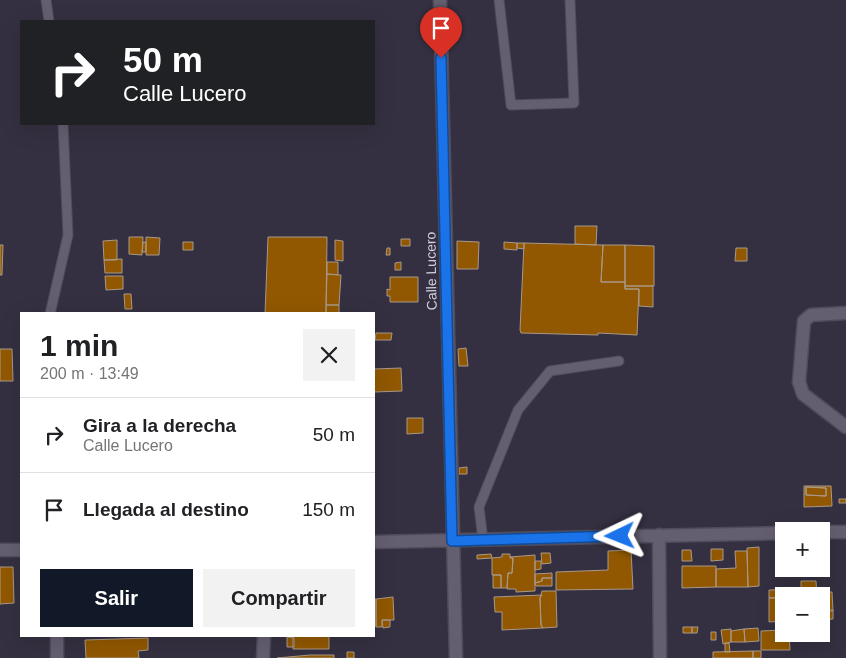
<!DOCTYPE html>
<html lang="es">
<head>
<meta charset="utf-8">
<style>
  :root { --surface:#fff; --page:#f2f2f2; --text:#202124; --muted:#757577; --line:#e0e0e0; --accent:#111827 }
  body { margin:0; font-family:Helvetica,sans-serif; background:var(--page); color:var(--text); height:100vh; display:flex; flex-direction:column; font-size:19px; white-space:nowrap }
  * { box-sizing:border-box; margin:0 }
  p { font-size:16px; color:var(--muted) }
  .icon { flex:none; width:28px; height:28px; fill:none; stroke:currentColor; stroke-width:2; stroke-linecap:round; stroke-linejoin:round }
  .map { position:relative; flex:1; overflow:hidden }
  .panel { position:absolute; left:20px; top:312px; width:355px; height:325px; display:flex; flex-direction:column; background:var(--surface); border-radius:0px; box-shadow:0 5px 20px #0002 }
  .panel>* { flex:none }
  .banner { position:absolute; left:20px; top:20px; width:355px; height:105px; border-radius:0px; box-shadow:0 5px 20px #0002; background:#202124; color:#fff; overflow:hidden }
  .fabs { position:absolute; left:775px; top:522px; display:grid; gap:10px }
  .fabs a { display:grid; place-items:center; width:55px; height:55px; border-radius:0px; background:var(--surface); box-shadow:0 5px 20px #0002; font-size:25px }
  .pin { position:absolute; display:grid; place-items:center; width:42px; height:42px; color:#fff; margin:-51px -21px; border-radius:50% 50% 50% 0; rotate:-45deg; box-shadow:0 0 5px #0007 }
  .pin .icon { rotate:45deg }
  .me { position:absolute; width:55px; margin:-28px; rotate:268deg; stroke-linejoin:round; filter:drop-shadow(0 0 4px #0008) }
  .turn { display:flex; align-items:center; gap:18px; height:105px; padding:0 20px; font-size:22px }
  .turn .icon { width:65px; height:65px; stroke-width:2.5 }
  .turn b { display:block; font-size:35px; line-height:42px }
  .round { display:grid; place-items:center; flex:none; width:52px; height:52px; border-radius:0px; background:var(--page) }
  .headline { display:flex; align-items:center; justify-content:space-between; height:85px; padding:0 20px }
  h1 { font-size:30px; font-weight:700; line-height:38px }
  .primary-button { display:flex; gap:10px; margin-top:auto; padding:10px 20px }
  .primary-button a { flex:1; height:58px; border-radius:0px; background:var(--accent); color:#fff; font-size:20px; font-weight:700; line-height:58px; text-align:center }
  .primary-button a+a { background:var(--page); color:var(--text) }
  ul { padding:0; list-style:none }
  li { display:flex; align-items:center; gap:15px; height:75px; padding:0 20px; border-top:1px solid var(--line) }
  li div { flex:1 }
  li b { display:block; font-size:19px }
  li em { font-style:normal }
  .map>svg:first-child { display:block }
  .building { fill:#915801; stroke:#a99988; fill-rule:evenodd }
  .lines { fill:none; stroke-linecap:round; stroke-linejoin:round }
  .service-casing { stroke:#504b59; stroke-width:11 }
  .minor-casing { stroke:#504b59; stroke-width:15 }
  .service { stroke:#645e71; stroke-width:9 }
  .minor { stroke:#645e71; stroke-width:12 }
  .route-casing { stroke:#114b97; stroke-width:12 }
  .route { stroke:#1a73e8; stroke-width:9 }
  .labels { text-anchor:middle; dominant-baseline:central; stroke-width:4; stroke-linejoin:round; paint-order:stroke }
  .street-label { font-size:14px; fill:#d2cfda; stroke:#353041 }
</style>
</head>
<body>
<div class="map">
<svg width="846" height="658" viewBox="0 0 846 658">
  <rect width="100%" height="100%" fill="#353041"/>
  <path class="building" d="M 575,226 L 597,226 L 596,245 L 575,244 Z
    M 129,237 L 143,237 L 142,255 L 129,254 Z
    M 146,237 L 160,238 L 159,255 L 146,255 Z
    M 268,237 L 327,237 L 326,314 L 265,314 Z
    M 401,239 L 410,239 L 410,246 L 401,246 Z
    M 117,240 L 117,260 L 104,260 L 103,241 Z
    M 335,240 L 343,241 L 343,261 L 335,260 Z
    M 457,241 L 479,242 L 478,269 L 457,269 Z
    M 143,242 L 146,242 L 146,252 L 142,252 Z
    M 183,242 L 193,242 L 193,250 L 183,250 Z
    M 504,242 L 517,243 L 517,250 L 504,249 Z
    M 517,243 L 524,243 L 524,249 L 517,248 Z
    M 524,243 L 603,245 L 601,282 L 625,282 L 625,289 L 639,289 L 637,335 L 598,333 L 598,335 L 521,333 L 520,330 Z
    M 0,245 L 3,245 L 2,275 L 0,275 Z
    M 603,245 L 625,245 L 625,282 L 601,282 Z
    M 625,245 L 654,246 L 654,286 L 625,286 Z
    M 387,248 L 390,248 L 390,255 L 386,255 Z
    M 736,248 L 747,248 L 747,261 L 735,261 Z
    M 122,259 L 122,273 L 105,273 L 104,260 Z
    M 327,262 L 338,262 L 338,275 L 327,274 Z
    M 401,262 L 401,270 L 395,270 L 395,263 Z
    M 327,274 L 341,275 L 339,305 L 326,305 Z
    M 105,276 L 123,276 L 123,289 L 106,290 Z
    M 390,277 L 418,277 L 418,302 L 390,302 L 390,296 L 387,296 L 387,289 L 390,290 Z
    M 625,286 L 653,286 L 653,307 L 639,306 L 639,289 L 625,289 Z
    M 124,294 L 131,294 L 132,309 L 125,309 Z
    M 326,305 L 339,305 L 339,314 L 326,314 Z
    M 376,333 L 392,333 L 391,340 L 375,340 Z
    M 466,348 L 468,366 L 459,366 L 458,349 Z
    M 0,349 L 12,349 L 13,381 L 0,381 Z
    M 401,368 L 402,391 L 374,392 L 374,369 Z
    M 407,418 L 423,418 L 423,433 L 407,434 Z
    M 467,467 L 467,474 L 459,474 L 459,468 Z
    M 804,486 L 831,486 L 832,506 L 804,507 ZM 806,487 L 826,488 L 826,496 L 806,495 Z
    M 806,487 L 826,488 L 826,496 L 806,495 Z
    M 839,499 L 846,499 L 846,503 L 839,503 Z
    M 759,547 L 759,586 L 748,587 L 747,548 Z
    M 711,549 L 723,549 L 723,560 L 711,561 Z
    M 631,550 L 633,589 L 556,590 L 556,572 L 608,570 L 608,551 Z
    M 682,550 L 691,550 L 692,561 L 682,561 Z
    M 735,551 L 747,551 L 748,587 L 716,587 L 716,569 L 736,568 Z
    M 541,553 L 550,553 L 551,563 L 542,564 Z
    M 491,554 L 492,558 L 477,559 L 477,555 Z
    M 502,554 L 510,554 L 510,558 L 513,558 L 512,573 L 508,573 L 507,588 L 501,588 L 501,575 L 492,575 L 492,558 L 502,557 Z
    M 535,555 L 535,591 L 516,592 L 516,589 L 507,589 L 508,573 L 512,573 L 513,558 L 510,557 Z
    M 535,561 L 541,561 L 541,569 L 535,570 Z
    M 682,566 L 716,566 L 716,587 L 682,588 Z
    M 0,567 L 13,567 L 14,603 L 0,604 Z
    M 552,573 L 552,578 L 542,578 L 542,581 L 535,583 L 535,574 Z
    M 493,575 L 501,575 L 501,588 L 493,588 Z
    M 542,578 L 552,578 L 552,586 L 536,586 L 535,583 L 542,581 Z
    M 801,581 L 816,581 L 817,596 L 801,596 Z
    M 800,589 L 801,596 L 769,598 L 769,590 Z
    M 542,591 L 556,591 L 557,627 L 543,628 L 541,625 L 540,598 Z
    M 823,592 L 832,592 L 833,611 L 824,611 Z
    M 542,595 L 540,598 L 541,625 L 543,628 L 502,630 L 502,612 L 495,612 L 494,597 Z
    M 393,597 L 394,620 L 382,620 L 382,627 L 376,627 L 376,599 Z
    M 769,598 L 784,598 L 784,621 L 769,622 Z
    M 374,599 L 376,599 L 376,626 L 374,626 Z
    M 822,610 L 833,610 L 833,619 L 822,620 Z
    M 382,620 L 390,620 L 390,627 L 383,628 Z
    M 683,627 L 692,627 L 692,633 L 683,633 Z
    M 692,627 L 698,627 L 697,633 L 692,633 Z
    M 758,628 L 759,641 L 745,642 L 744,629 Z
    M 731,629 L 731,642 L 723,644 L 721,630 Z
    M 744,629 L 745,642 L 731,642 L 731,631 Z
    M 784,630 L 784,634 L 789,634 L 790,650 L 761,650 L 761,631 Z
    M 711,632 L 716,632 L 716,640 L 711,640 Z
    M 293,636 L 329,636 L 329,649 L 293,649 Z
    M 287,637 L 294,638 L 294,647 L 287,647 Z
    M 148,638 L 148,650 L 138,651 L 139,658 L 86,658 L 85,640 Z
    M 725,643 L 729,643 L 730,652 L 725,652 Z
    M 753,651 L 753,658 L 713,658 L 713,652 Z
    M 753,651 L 761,651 L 761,658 L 753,658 Z
    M 347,652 L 354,652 L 354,658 L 347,658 Z
    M 310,655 L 334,655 L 334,658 L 277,658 Z"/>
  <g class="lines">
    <g class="service-casing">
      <path id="service" d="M 46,0 L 49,21
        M 499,0 L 511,105 L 574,103 L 570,0
        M 50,314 L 68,235 L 63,124
        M 483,540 L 479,507 L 518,410 L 550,371 L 619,361"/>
    </g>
    <g class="minor-casing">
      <path id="minor" d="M 440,0 L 456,658
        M 846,313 L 811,315 L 804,321 L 799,382 L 803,394 L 846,427
        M 821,532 L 846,532
        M 659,535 L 660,658
        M 374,542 L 784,533
        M 0,550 L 21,550
        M 57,636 L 57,658
        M 263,658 L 264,636"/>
    </g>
    <use href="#service" class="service"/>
    <use href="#minor" class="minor"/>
  </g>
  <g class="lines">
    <g class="route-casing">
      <path id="route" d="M 441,58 L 452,541 L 620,536"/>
    </g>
    <use href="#route" class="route"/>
  </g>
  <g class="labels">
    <g class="street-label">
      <text transform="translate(431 271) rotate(-91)">Calle Lucero</text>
    </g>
  </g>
</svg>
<div class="fabs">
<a>+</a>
<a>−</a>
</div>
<div class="pin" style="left:441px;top:58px;background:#d93025"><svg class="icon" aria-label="arrive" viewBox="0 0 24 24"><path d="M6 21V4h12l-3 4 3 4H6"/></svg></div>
<svg class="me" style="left:620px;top:536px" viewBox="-20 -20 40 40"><path d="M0-17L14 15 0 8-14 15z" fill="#1a73e8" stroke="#fff" stroke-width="4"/></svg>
<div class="banner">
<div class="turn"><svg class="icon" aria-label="right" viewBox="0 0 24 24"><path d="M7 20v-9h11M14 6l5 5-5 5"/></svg><div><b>50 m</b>Calle Lucero</div></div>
</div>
<section class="panel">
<div class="headline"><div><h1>1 min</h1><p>200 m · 13:49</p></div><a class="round"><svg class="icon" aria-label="close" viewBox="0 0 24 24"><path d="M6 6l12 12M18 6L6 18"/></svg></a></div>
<ul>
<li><svg class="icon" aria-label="right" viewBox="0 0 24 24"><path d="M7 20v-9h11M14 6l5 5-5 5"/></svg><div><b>Gira a la derecha</b><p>Calle Lucero</p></div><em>50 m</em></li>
<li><svg class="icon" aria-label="arrive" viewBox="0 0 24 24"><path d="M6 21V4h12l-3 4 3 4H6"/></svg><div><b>Llegada al destino</b></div><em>150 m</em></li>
</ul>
<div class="primary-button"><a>Salir</a><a>Compartir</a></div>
</section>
</div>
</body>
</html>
